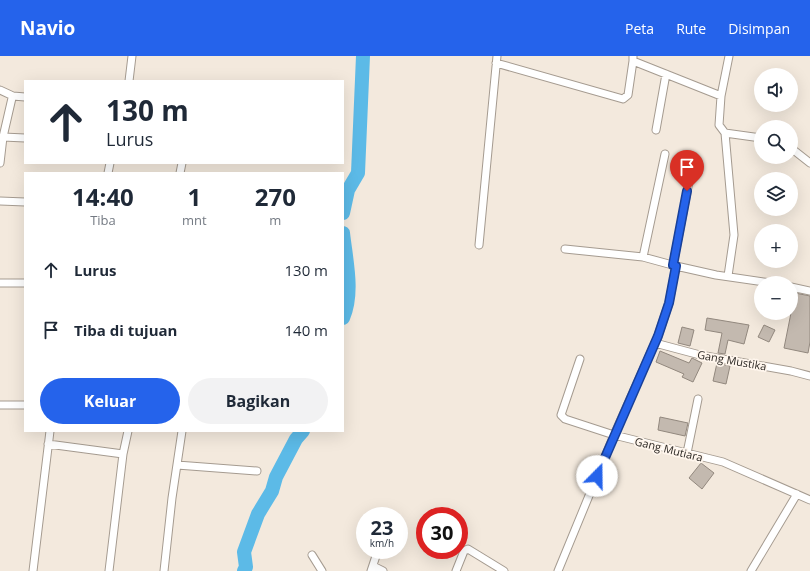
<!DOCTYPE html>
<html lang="id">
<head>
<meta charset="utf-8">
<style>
  :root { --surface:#fff; --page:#f2f2f3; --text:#1f2937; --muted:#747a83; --accent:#2563eb }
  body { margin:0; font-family:"Open Sans",sans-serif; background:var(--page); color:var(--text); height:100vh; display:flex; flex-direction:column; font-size:15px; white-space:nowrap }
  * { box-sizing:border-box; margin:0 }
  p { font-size:13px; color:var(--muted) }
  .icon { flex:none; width:22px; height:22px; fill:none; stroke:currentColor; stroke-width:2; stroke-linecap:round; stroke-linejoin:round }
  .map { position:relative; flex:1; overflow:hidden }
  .side { position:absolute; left:24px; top:116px; width:320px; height:260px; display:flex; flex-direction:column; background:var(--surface); border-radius:0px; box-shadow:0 4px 16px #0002 }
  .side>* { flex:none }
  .guide { position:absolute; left:24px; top:24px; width:320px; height:84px; border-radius:0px; box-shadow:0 4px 16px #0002; background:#fff; color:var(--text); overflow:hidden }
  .fabs { position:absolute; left:754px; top:12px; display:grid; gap:8px }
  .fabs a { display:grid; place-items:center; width:44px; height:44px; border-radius:50%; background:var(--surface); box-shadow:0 4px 16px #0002; font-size:20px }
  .speed { position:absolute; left:356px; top:451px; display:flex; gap:8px; font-size:20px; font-weight:700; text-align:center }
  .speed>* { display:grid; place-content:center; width:52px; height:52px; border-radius:50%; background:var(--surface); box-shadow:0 4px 16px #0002; line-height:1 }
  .speed small { font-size:10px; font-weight:400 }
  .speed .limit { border:6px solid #d22; background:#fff; color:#111 }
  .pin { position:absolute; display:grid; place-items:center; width:34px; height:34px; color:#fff; margin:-41px -17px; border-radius:50% 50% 50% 0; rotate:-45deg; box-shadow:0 0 4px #0007 }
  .pin .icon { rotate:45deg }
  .me { position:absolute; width:44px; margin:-22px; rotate:22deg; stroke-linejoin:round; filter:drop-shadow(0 0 3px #0008) }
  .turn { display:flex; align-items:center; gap:14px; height:84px; padding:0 16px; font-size:18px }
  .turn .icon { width:52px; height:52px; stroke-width:2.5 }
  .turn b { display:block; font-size:28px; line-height:34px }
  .eta { display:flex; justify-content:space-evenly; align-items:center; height:68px; text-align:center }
  .eta b { font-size:24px; font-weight:700; line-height:28px }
  .button { display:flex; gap:8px; margin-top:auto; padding:8px 16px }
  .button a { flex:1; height:46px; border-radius:24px; background:var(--accent); color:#fff; font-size:16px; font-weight:700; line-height:46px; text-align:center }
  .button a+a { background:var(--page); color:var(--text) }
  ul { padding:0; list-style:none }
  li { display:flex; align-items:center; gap:12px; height:60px; padding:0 16px }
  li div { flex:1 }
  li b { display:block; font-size:15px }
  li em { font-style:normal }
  header { display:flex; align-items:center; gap:24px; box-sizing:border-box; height:56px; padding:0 20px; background:var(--accent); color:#fff }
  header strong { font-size:19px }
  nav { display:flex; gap:22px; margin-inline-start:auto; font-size:14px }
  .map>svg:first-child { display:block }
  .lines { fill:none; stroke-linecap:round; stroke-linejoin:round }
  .river { stroke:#5cbae7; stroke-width:14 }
  .building { fill:#c3b9af; stroke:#92887e }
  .street-casing { stroke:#a59b90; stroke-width:9 }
  .street { stroke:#fff; stroke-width:7 }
  .route-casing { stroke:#184099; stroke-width:10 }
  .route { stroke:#2563eb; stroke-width:7 }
  .labels { text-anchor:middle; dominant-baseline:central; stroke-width:3.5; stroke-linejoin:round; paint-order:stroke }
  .street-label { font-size:11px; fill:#2b2723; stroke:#fff6ed }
</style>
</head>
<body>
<header>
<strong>Navio</strong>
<nav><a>Peta</a><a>Rute</a><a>Disimpan</a></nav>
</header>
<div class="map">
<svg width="810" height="515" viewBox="0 0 810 515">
  <rect width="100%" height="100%" fill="#f3e9dd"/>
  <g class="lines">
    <path class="river" d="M 343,157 L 348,134 L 358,117 L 363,0
      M 343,177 C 346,204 354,237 343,262
      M 244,515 L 246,511 L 244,496 L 258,458 L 272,435 L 276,421 L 296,383 L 303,375"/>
  </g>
  <path class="building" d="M 795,237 L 810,240 L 810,286 L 808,297 L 784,292 Z
    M 707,262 L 749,269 L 744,288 L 728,284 L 725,298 L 718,297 L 722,277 L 705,274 Z
    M 764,269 L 775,274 L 769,286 L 758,281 Z
    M 682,271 L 694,274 L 690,290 L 678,287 Z
    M 660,295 L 689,307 L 692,302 L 702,307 L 693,326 L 682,321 L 684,318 L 656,306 Z
    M 717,307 L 730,310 L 726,328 L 713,325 Z
    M 660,361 L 688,367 L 685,380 L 658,374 Z
    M 701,407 L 714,417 L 702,433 L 689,422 Z"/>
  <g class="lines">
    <g class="street-casing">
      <path id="street" d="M 633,0 L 633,5 L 721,40
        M 729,0 L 721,40 L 719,69 L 725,77 L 761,82
        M 496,7 L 623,43 L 628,39 L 633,5
        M 129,25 L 132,0
        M 0,34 L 13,40
        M 656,74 L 666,18
        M 725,77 L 734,179 L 728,220
        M 3,81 L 25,82
        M 791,92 L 810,107
        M 0,107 L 3,81 L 12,42 L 13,40 L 25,41
        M 108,117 L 110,107
        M 180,117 L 182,107
        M 0,145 L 25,146
        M 479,189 L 497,0
        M 565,193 L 643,201 L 676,210 L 716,219 L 771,227
        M 643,201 L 665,98
        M 673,209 L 693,105
        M 0,227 L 25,227
        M 791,231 L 810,235
        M 655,287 L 700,299 L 791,315 L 810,320
        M 580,303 L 561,359 L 565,363 L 614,379 L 723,406 L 810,444
        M 0,349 L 25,349
        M 48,388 L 123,398
        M 687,397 L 698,343
        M 177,409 L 257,415
        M 312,499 L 322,515
        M 373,510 L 383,515
        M 33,515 L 50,375
        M 109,515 L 123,398 L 128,375
        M 164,515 L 172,442 L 182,375
        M 371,515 L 378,494
        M 456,515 L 464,495 L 468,493 L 504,515
        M 558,515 L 614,379 L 658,280 L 669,247 L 676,210
        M 751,515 L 797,438"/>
    </g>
    <use href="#street" class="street"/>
  </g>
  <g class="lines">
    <g class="route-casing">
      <path id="route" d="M 597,420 L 658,280 L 669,247 L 676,210 L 673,209 L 687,135"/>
    </g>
    <use href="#route" class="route"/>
  </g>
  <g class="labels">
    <g class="street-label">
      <text transform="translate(732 304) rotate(10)">Gang Mustika</text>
      <text transform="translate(669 393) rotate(14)">Gang Mutiara</text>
    </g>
  </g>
</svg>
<div class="fabs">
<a><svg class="icon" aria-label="sound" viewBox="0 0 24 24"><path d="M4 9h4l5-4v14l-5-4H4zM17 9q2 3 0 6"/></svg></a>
<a><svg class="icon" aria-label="search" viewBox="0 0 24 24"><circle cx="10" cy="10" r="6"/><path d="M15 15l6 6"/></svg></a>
<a><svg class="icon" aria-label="layers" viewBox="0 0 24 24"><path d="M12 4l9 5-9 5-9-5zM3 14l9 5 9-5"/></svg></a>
<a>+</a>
<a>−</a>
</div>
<div class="speed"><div>23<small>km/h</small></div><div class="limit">30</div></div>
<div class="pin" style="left:687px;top:135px;background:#d93025"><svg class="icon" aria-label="arrive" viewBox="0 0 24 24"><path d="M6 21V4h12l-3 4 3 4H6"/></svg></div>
<svg class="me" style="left:597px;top:420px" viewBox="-20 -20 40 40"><circle r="19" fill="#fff"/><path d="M0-13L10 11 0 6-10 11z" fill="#2563eb"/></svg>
<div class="guide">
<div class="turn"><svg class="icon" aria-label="ahead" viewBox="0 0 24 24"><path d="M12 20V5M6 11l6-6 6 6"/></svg><div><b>130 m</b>Lurus</div></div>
</div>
<section class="side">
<div class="eta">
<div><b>14:40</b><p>Tiba</p></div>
<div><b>1</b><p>mnt</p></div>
<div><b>270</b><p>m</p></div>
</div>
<ul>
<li><svg class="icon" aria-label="ahead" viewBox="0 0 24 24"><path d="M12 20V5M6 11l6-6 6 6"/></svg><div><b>Lurus</b></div><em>130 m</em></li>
<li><svg class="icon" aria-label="arrive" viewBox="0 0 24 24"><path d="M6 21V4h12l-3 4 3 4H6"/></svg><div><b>Tiba di tujuan</b></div><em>140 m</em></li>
</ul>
<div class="button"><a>Keluar</a><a>Bagikan</a></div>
</section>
</div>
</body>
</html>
